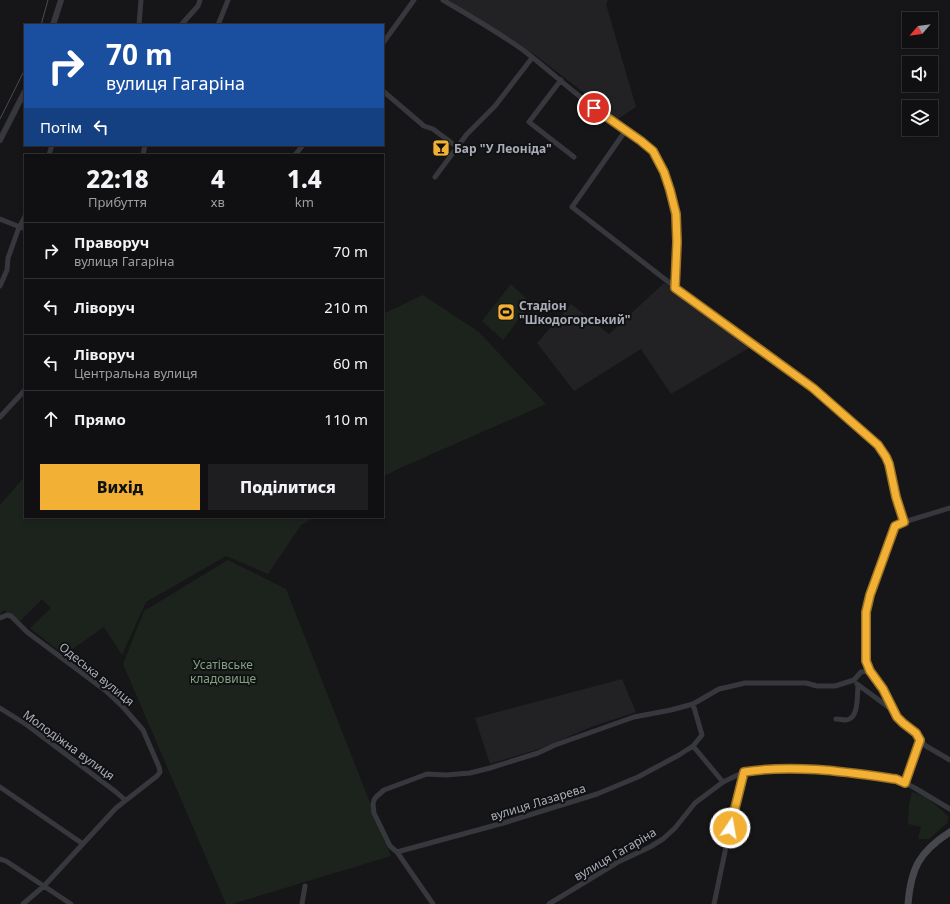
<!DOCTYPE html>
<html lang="uk">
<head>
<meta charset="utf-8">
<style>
  :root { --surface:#101012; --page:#1e1e20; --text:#f1f3f6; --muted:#9c9d9f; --line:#303032; --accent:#f2b134 }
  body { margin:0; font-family:"Noto Sans",sans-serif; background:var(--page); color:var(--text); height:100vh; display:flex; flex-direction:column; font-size:15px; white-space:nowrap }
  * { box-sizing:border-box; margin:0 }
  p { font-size:13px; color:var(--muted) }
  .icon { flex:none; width:22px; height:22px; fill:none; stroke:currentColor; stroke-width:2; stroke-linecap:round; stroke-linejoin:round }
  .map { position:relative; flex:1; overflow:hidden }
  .side { position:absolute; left:24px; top:154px; width:360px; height:364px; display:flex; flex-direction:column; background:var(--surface); border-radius:0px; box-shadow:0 2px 6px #0003,0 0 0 1px var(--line) }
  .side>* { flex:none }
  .guide { position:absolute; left:24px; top:24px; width:360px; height:122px; border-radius:0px; box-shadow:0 2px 6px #0003,0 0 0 1px var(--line); background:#1a4fa0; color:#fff; overflow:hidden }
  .needle { width:26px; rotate:242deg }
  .tools { position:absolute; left:902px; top:12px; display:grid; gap:8px }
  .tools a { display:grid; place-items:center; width:36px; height:36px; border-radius:0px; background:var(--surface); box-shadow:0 2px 6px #0003,0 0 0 1px var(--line); font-size:20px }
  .pin { position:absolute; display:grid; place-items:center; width:34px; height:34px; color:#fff; margin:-17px; border:2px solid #fff; border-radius:50%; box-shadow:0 1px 4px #0007 }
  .me { position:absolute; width:44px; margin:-22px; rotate:12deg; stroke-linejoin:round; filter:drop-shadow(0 0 3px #0008) }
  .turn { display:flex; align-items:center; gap:14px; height:84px; padding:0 16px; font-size:18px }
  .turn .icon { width:52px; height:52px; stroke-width:2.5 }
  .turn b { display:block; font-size:28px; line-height:34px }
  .then { display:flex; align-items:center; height:38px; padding:0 16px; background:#0003; gap:8px; font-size:15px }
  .eta { display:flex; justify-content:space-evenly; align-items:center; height:68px; text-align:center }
  .eta b { font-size:24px; font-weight:800; line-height:28px }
  .primary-button { display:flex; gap:8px; margin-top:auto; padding:8px 16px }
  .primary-button a { flex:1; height:46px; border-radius:0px; background:var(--accent); color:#111; font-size:16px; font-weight:800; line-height:46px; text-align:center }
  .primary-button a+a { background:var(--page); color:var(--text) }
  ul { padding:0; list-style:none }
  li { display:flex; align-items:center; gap:12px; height:56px; padding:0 16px; border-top:1px solid var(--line) }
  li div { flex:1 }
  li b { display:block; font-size:15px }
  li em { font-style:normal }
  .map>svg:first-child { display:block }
  .built { fill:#222225 }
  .green { fill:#1c231d }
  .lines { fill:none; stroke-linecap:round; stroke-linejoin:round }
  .minor { stroke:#37383d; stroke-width:5 }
  .tertiary { stroke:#37383d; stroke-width:6 }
  .secondary { stroke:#45474d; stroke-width:7 }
  .tram { stroke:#4a4c52; stroke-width:1 }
  .route-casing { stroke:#9d7322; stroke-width:10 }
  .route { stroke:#f2b134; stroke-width:7 }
  .labels { text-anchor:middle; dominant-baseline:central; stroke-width:4; stroke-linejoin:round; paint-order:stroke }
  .poi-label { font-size:12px; font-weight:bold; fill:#a8adb8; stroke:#111113; text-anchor:start }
  .park-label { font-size:12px; fill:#7fa381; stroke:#111113 }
  .street-label { font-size:12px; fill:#a8adb8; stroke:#111113 }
</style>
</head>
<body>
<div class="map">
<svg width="950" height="904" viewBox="0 0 950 904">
  <rect width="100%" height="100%" fill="#161618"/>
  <path class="built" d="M 448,0 L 608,0 L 606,4 L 636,107 L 618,119 L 535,55 Z
    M 664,283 L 754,345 L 671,394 L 641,349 L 574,391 L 537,343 L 571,304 L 609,334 Z
    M 622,679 L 636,712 L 591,727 L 542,748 L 490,764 L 475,718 Z"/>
  <path class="green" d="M 511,284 L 531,303 L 503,340 L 482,321 Z
    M 423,295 L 479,332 L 546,404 L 398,469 L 383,477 L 383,314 Z
    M 25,476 L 25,517 L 315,517 L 301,525 L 268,574 L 226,556 L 146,602 L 122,655 L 104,627 L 64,655 L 30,628 L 51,608 L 42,599 L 20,621 L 4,610 L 0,614 L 0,505 Z
    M 228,560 L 286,589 L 391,856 L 232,904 L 226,904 L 123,664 L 144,611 Z
    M 912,792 C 927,795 938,807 949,817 L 947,823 L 929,839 L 918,839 L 921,827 L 908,824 L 909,804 Z"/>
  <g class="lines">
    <path class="minor" d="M 443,0 C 470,16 498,32 523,50 C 548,69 571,91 596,109 C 609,118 647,141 654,153 C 679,196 680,239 675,287
      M 139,25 L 141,0
      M 181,25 L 198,6 L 200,0
      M 218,25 L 228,0
      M 383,43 L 414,0
      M 561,80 L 529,122 L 574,157
      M 383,91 L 424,126 L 433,129 L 457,147
      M 626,130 L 572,207 L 675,287 L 823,396 L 878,445 L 886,457 L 889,464 L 896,497 L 904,522 L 950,508
      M 49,155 L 52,145
      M 143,155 L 145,145
      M 295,155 L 303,145
      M 435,177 L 467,134 L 495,106 L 532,58
      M 0,219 L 25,229
      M 0,286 L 7,270 L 8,258 L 18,230 L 25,216
      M 0,417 L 25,390
      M 0,618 L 7,615 L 11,616 L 27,632 L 106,691 L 123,707 L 143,730 L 159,767 L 160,772 L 157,776 L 116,808 L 44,886 L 23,904
      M 870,671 L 866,661 L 867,650 L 866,612 L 870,595 L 895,526 L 904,522
      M 857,684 L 891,709
      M 0,708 L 27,725 L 116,792 L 125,800
      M 836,719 C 839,719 843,720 846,720 C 859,719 857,696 858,686
      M 693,746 L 723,782
      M 905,783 L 920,740
      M 0,787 L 83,844
      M 397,852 L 390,846 L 374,813 L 373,804 L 374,800 L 376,797 L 384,790 L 427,774 L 446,775 L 470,773 L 490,768 L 538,753 L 555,745 L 634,717 L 671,710 L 693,704 L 719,689 L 728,687 L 745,683 L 806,683 L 817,686 L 835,686 L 854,680 L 861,672 L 870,671 L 883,689 L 892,709 L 903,723 L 917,733 L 920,740 L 926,746 L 950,760
      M 0,859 L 6,861 L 71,904
      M 302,904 L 305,886
      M 433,904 L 397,852 L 507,822 L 597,794 L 638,777 L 679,755 L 693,746 L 702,735 L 693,704
      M 549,904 L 618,862 L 650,847 L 663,839 L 675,828 L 695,803 L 723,782 L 744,772 L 761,769 L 791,768 L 839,771 L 897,779 L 915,788 L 950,809
      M 714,904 L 733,814 L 744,772"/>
    <path class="tertiary" d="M 53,25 L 61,0
      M 0,140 L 25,91"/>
    <path class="secondary" d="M 908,904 C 911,868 919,852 950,832"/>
    <path class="tram" d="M 41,25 L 48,0
      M 0,119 L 25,69"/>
  </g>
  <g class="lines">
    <g class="route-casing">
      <path id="route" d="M 594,108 L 641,141 L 653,151 L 664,172 L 670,190 L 676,214 L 677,242 L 675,288 L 813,388 L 878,445 L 886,457 L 889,464 L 896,497 L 904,522 L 895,526 L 870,595 L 866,612 L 866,661 L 870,671 L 883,689 L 897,717 L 903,723 L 916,733 L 920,740 L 905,783 L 896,779 C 846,772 795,764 744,772 L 730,828"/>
    </g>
    <use href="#route" class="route"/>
  </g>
  <defs>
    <g id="bar-square" transform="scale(0.9)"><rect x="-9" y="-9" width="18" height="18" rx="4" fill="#f2b134" stroke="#111113"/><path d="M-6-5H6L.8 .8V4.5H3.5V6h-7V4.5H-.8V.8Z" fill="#111"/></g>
    <g id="stadium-square" transform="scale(0.9)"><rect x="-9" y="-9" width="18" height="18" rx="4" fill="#f2b134" stroke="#111113"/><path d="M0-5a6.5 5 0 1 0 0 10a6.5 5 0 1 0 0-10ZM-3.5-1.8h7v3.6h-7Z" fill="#111"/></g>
  </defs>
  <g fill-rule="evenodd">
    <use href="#bar-square" x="441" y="148"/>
    <use href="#stadium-square" x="506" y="312"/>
  </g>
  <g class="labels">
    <g class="poi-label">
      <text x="454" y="148">Бар "У Леоніда"</text>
      <text x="519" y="305">Стадіон<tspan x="519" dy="14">"Шкодогорський"</tspan></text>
    </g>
    <g class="park-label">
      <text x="223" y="664">Усатівське<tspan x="223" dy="14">кладовище</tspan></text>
    </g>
    <g class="street-label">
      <text transform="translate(97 674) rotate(39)">Одеська вулиця</text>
      <text transform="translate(69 745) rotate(36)">Молодіжна вулиця</text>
      <text transform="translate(538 802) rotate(-17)">вулиця Лазарева</text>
      <text transform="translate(615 854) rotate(-30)">вулиця Гагаріна</text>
    </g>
  </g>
</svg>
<div class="tools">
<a><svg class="needle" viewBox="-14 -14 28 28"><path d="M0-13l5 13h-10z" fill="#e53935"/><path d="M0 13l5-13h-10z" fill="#9c9d9f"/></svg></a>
<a><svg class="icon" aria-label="sound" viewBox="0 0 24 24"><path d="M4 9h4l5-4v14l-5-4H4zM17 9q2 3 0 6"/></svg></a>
<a><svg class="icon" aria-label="layers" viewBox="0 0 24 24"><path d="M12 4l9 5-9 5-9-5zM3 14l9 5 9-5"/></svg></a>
</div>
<div class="pin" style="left:594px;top:108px;background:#d93025"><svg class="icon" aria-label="arrive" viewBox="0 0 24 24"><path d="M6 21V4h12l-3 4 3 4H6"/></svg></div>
<svg class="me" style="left:730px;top:828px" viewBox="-20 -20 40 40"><circle r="17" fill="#f2b134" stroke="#fff" stroke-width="3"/><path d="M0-11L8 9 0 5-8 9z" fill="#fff"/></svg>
<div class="guide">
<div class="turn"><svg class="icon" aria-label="right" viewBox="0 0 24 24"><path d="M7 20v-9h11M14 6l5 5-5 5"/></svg><div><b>70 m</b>вулиця Гагаріна</div></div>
<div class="then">Потім<svg class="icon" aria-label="left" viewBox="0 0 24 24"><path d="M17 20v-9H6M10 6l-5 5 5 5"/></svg></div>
</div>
<section class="side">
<div class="eta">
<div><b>22:18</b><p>Прибуття</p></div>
<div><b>4</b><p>хв</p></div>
<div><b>1.4</b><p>km</p></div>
</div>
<ul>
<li><svg class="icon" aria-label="right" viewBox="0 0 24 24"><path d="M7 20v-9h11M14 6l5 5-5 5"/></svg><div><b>Праворуч</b><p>вулиця Гагаріна</p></div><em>70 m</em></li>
<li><svg class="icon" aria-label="left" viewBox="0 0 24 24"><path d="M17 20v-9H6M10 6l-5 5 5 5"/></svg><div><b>Ліворуч</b></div><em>210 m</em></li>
<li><svg class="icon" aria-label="left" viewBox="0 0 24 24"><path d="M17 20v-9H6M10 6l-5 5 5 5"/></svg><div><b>Ліворуч</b><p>Центральна вулиця</p></div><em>60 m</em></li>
<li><svg class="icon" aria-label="ahead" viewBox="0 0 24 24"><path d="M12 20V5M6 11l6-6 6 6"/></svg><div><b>Прямо</b></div><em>110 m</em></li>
</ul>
<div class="primary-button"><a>Вихід</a><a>Поділитися</a></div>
</section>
</div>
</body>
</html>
